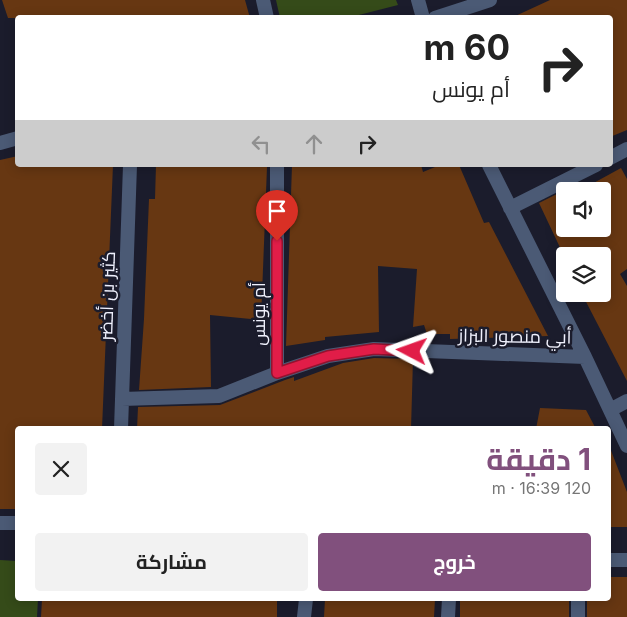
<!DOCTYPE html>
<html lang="ar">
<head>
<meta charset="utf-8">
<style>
  :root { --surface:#fff; --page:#f2f2f2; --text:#222; --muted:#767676; --accent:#81507d }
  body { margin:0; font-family:Inter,Cairo,sans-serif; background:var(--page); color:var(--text); direction:rtl; height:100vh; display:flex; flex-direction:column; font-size:19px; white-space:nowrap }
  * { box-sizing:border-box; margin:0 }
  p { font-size:16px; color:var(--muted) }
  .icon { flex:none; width:28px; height:28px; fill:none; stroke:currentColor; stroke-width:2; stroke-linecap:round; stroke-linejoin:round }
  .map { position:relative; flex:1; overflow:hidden; direction:ltr }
  .drawer { position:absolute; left:15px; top:426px; width:596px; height:175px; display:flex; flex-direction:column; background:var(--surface); border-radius:5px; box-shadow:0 2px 12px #0003; direction:rtl }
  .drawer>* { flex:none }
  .hud { position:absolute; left:15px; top:15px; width:598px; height:152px; border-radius:5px; box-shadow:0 2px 12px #0003; direction:rtl; background:#fff; color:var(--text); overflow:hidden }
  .controls { position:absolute; left:556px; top:182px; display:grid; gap:10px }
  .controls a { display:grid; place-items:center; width:55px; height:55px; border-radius:5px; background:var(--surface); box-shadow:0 2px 12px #0003; font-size:25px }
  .pin { position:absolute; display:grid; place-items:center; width:42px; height:42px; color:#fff; margin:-51px -21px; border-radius:50% 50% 50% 0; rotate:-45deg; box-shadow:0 0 5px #0007 }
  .pin .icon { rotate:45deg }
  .me { position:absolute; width:55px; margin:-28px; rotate:274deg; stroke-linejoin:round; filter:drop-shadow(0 0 4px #0008) }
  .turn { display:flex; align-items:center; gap:18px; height:105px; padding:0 20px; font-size:22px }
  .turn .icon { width:65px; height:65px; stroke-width:2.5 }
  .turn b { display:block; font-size:35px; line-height:42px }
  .lanes { display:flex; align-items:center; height:48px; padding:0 20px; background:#0003; justify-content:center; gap:25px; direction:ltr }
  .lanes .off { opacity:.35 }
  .round { display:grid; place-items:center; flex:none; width:52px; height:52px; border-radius:5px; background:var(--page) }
  .headline { display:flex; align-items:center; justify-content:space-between; height:85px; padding:0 20px }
  h1 { font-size:30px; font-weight:700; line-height:38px; color:var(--accent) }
  .button { display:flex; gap:10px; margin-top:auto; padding:10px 20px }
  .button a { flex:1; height:58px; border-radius:5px; background:var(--accent); color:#fff; font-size:20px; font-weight:700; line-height:58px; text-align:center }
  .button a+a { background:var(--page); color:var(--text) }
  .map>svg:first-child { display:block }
  .green { fill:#354b19 }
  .building { fill:#673712 }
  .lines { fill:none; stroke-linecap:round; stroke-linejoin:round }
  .minor { stroke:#4b5a75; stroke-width:14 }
  .route-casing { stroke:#92132f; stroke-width:12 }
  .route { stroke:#e11d48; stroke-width:9 }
  .labels { text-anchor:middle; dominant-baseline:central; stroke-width:5; stroke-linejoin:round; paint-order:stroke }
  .street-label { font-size:18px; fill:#f0f1fd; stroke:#1b1c2c }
</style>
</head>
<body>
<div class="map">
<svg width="627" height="617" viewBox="0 0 627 617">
  <rect width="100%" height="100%" fill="#1b1c2c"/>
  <path class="green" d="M 276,0 L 396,0 L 398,5 L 351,17 L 280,18 Z
    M 0,560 L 17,561 L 18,599 L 38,599 L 37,617 L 0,617 Z"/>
  <path class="building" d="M 2,0 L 245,0 L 250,18 L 8,18 Z
    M 550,0 L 627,0 L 627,130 L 610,137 L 610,18 L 511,18 Z
    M 18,156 L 18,165 L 113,165 L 102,429 L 18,429 L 18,509 L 0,509 L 0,160 Z
    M 156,165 L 267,167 L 261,320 L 210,315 L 211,387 L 139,390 L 144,319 L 149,199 L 155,199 Z
    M 292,165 L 421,165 L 423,172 L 440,165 L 459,165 L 484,223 L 489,222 L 548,336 L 450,339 L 450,334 L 427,334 L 424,325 L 413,327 L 417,269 L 378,266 L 379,332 L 325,337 L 325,340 L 286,346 Z
    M 621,168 L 627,179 L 627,269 L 620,274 L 627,286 L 627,381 L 582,294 L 602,294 L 602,256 L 567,256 L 565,252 L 565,258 L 539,203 L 565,190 L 565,229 L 602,229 L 602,191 L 579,191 Z
    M 374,358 L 413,359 L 411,429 L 137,429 L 138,407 L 220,405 L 285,380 L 294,377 L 294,381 L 343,363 Z
    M 540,408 L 586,410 L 596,429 L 536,429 Z
    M 610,448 L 627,492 L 627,527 L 609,527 Z
    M 609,577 L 627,577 L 627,617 L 587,617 L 587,599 L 609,599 Z
    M 42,599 L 277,599 L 277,617 L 41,617 Z
    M 325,599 L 435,599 L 434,617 L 324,617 Z
    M 460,599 L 569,599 L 569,617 L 460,617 Z"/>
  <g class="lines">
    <path class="minor" d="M 263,0 L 267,18
      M 418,0 L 423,18
      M 435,18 L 490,0
      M 0,143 L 18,138
      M 610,158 L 627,149
      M 277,165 L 277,373
      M 489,165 L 585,357 L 627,446
      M 510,208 L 596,165
      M 122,399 L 219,396 L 277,373 L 328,356 L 374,349 L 585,357
      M 610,410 L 627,401
      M 121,429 L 130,165
      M 0,523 L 18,523
      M 609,560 L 627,560
      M 304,617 L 306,599
      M 448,617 L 449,599
      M 578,617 L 578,599"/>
  </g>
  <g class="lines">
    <g class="route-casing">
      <path id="route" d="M 277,241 L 277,373 L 328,356 L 374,349 L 412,351"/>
    </g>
    <use href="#route" class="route"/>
  </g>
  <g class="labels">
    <g class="street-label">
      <text transform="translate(107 296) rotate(-88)">كثير بن أخضر</text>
      <text transform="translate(258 314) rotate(-90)">أم يونس</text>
      <text transform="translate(515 336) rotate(1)">أبي منصور البزاز</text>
    </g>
  </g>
</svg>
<div class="controls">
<a><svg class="icon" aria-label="sound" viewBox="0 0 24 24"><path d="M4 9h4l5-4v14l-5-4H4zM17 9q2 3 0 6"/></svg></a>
<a><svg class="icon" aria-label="layers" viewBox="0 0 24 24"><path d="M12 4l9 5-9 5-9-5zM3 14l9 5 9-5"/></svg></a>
</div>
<div class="pin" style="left:277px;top:241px;background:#d93025"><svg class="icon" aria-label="arrive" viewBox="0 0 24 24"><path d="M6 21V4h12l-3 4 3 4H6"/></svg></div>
<svg class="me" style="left:412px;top:351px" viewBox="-20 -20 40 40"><path d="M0-17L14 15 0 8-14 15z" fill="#e11d48" stroke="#fff" stroke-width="4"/></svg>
<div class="hud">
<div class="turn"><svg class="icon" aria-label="right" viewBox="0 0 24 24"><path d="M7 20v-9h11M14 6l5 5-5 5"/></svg><div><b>60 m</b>أم يونس</div></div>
<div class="lanes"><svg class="icon off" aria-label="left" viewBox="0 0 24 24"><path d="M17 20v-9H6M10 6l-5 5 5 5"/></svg><svg class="icon off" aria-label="ahead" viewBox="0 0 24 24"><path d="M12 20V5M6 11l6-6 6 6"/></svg><svg class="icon" aria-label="right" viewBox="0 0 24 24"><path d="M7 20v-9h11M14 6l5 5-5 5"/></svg></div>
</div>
<section class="drawer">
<div class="headline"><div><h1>1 دقيقة</h1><p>120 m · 16:39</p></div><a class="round"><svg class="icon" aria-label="close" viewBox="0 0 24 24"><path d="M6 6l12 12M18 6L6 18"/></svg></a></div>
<div class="button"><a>خروج</a><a>مشاركة</a></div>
</section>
</div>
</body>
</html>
